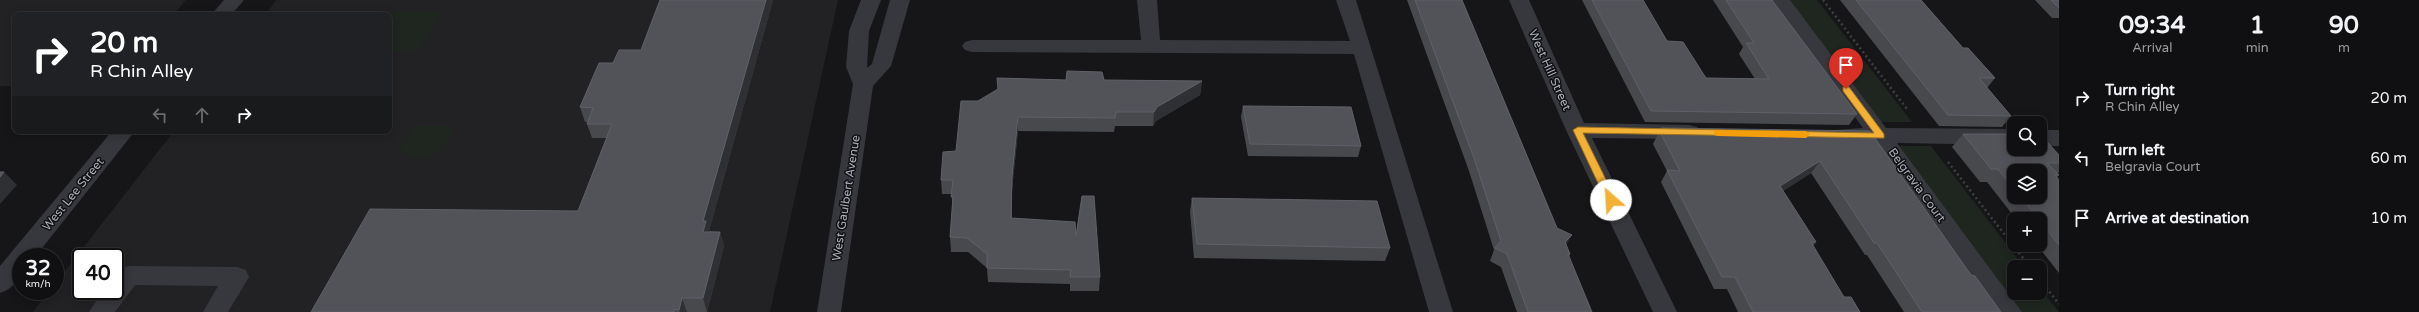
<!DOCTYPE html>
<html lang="en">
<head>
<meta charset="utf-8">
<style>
  :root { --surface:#101012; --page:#19191b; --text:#f1f3f6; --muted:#9c9d9f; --line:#303032 }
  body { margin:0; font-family:"Varela Round",sans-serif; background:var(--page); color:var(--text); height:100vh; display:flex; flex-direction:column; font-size:15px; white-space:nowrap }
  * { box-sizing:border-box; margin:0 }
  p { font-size:13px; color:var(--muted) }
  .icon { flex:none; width:22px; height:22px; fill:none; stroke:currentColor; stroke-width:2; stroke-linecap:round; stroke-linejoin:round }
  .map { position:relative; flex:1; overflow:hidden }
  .sheet { display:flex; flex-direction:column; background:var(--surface); width:360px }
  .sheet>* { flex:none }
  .top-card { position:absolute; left:12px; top:12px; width:380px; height:122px; border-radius:8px; box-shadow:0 2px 10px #0003,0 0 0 1px var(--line); background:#202124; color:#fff; overflow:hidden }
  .buttons { position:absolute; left:2007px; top:116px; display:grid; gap:8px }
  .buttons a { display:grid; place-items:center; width:40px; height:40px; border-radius:8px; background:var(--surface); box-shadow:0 2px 10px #0003,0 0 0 1px var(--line); font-size:20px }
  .speed { position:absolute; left:12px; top:248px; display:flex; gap:8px; font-size:20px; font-weight:700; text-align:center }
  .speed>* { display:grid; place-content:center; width:52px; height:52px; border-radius:50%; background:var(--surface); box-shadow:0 2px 10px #0003,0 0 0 1px var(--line); line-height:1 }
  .speed small { font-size:10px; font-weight:400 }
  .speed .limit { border:2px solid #111; border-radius:6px; background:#fff; color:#111 }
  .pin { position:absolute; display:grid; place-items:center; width:34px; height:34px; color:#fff; margin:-41px -17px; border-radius:50% 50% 50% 0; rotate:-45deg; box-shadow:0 0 4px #0007 }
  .pin .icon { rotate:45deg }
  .me { position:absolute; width:44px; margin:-22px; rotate:334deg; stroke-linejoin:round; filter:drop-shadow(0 0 3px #0008) }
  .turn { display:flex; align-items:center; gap:14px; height:84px; padding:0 12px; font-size:18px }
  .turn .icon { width:52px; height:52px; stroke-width:2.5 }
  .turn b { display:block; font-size:28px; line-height:34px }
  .lanes { display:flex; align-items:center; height:38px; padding:0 12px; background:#0003; justify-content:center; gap:20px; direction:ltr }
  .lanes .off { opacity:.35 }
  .eta { display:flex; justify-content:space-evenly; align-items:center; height:68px; text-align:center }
  .eta b { font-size:24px; font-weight:700; line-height:28px }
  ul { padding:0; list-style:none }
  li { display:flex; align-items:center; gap:12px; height:60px; padding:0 12px }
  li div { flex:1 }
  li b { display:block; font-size:15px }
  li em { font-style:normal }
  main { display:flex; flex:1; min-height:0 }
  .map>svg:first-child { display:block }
  .built { fill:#222225; fill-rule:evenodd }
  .green { fill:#1e261f }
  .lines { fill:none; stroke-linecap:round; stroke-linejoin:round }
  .path { stroke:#3d3f44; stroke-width:2.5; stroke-dasharray:2 3; stroke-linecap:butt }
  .minor { fill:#37383d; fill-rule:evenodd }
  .wall { fill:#47494d; fill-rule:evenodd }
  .shaded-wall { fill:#2f3033 }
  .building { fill:#525359; stroke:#5f6168 }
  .route { fill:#f2b134; stroke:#9d7322 }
  .slow { fill:#f59e0b }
  .labels { text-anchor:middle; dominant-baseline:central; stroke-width:3; stroke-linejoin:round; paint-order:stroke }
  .street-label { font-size:12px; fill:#a8adb8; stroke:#111113 }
</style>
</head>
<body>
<main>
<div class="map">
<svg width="2059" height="312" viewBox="0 0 2059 312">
  <rect width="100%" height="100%" fill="#161618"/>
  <path class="built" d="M 0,0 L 186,0 L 173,15 L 15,15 L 15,86 L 0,86 Z
    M 276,0 L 838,0 L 770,312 L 33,312 L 49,291 L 55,291 L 55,284 L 174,131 L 389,131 L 389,15 L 265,15 ZM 81,257 L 115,257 L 115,291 L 81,291 Z"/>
  <path class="green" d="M 1784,0 L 1817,0 L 1912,122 L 1874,122 Z
    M 365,12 L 443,12 L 419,51 L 389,51 L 389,15 L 363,15 Z
    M 413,126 L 449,126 L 453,131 C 444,149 433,160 411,157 L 408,153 L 399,153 Z
    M 1893,146 L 1931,146 L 2024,267 L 2014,267 L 2014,293 L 2040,293 L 2040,288 L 2059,312 L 2015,312 Z"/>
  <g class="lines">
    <path class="path" d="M 1823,0 L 1907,109
      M 1948,162 L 2030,267
      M 2040,280 L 2059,304"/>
    <path class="minor" d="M 224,0 L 244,0 L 231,15 L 211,15 Z
      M 861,0 L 881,0 L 869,31 L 867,68 L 872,64 L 890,0 L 910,0 L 891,66 L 873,86 L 841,312 L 817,312 L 853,84 L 846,67 L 849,31 Z
      M 1137,0 L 1157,0 L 1160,40 L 1350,41 L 1336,0 L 1356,0 L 1453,312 L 1429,312 L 1354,54 L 972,52 L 965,50 L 962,46 L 965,42 L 972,40 L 1141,40 Z
      M 1509,0 L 1529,0 L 1584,123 L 1689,125 L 1697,127 L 1700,132 L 1697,137 L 1689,139 L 1592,138 L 1677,312 L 1653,312 L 1566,130 Z
      M 1770,0 L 1790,0 L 1886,128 L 2014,129 L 2014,145 L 1897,143 L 2022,312 L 1996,312 L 1874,143 L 1835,140 L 1832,135 L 1835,130 L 1863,128 Z
      M 2040,130 L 2059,130 L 2059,146 L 2040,146 Z
      M 112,131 L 135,131 L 35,257 L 21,257 C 21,274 18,287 0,293 L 0,266 Z
      M 128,266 L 237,267 L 246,270 L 249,277 L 228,312 L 203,312 L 218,286 L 135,285 L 115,312 L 89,312 L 103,291 L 115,291 C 115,277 114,270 128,266 Z"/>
  </g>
  <path class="wall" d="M 660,0 L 773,0 L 709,231 L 720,232 L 724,246 L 707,312 L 311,312 L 578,211 L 607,138 L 592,138 L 587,124 L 587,122 L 585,122 L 580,107 L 613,63 L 641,50 Z
    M 1407,0 L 1462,0 L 1557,228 L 1566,245 L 1570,254 L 1569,257 L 1592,312 L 1517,312 L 1501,267 L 1490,261 L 1494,250 L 1469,171 Z
    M 1582,0 L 1643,0 L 1667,41 L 1706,78 L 1755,79 L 1739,54 L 1743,47 L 1713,0 L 1772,0 L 1857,114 L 1849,125 L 1645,122 Z
    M 1840,0 L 1921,0 L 1963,48 L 1995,78 L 1987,88 L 2011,116 L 2002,127 L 1939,126 Z
    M 2035,0 L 2059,0 L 2059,18 L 2052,18 Z
    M 997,78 L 1066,80 L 1202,81 L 1200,95 L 1156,121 L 1153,126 L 1115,126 L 1114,132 L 1018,131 L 1012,190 L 1012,218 L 1076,236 L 1100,277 L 1099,291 L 1070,291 L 1070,284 L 988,282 L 987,268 L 968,252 L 951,252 L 950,237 L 952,211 L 952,194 L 942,194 L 941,180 L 956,151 L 978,101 L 998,90 Z
    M 1243,106 L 1361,146 L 1358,157 L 1248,156 L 1241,117 Z
    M 1661,128 L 1870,131 L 1971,275 L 2001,312 L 1904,312 L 1867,255 L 1865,255 L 1811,173 L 1783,191 L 1816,242 L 1813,246 L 1844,297 L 1860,312 L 1738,312 L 1727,289 L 1714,289 L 1661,182 L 1667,171 L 1653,144 Z
    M 1963,134 L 2059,155 L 2059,172 L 2057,174 L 2059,175 L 2057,177 L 2059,180 L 2059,273 L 2037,245 L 2040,245 L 2040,219 L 2016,219 L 1987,182 L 1980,182 L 1952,147 ZM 2014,171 L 2040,197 L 2014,197 Z
    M 1192,198 L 1390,248 L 1385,261 L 1194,258 L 1190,211 Z"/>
  <path class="shaded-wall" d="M 766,0 L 773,0 L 709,231 L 710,235 L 703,232 L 703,221 Z
    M 1202,81 L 1200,95 L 1156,121 L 1153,126 L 1154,112 L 1157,107 Z
    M 1018,117 L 1018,131 L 1012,190 L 1011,232 L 1012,176 Z
    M 1820,161 L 1811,173 L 1772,198 L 1780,186 Z
    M 4,172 L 17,185 L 0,204 L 0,177 Z
    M 720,232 L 724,246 L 707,312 L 703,298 Z
    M 1572,235 L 1565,247 L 1565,242 Z
    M 682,298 L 687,312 L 680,312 L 679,310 Z"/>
  <path class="building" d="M 660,0 L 766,0 L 703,221 L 706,221 L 703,232 L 720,232 L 703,298 L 682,298 L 679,310 L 674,309 L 674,312 L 311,312 L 370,209 L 578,211 L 612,124 L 587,124 L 593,108 L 580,107 L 599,63 L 613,63 L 619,50 L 641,50 Z
    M 1415,0 L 1462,0 L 1557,228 L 1572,235 L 1565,242 L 1570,254 L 1568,254 L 1592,312 L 1528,312 L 1507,254 L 1495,248 L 1501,241 L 1474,158 Z
    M 1592,0 L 1643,0 L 1667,41 L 1683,42 L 1706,78 L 1769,79 L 1746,43 L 1754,43 L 1726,0 L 1772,0 L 1857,114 L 1651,111 Z
    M 1856,0 L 1921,0 L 1963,48 L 1968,48 L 1995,78 L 1979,78 L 2011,116 L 1948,115 Z
    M 2051,0 L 2059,0 L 2059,8 Z
    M 1067,71 L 1102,72 L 1104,80 L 1202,81 L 1157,107 L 1154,112 L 1116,112 L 1115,118 L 1018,117 L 1012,176 L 1011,218 L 1075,222 L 1076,236 L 1082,196 L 1094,196 L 1100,277 L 1070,277 L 1071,270 L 987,268 L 987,254 L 967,238 L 950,237 L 953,197 L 951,197 L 953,180 L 941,180 L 943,152 L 956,151 L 961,101 L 978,101 L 998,89 L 997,78 L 1066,80 Z
    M 1243,106 L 1351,107 L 1361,146 L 1250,144 Z
    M 1661,128 L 1870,131 L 1971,275 L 1975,276 L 2001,312 L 1922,312 L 1877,243 L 1874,243 L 1820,161 L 1780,186 L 1816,242 L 1811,242 L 1844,297 L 1851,297 L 1860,312 L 1753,312 L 1735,277 L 1722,277 L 1667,170 L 1680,171 L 1660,132 L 1663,132 Z
    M 1963,134 L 2014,134 L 2014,149 L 2040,149 L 2040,134 L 2059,155 L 2059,163 L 2047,163 L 2059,175 L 2055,175 L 2059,180 L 2059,245 L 2040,221 L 2040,219 L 2038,219 L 2021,197 L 2040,197 L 2040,171 L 2014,171 L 2014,189 L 1998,169 L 1991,169 Z
    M 0,172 L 4,172 L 0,177 Z
    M 1192,198 L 1377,201 L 1390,248 L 1197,244 Z"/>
  <path class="route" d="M 1843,87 L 1849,87 L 1884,134 L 1884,138 L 1583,133 L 1616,200 L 1611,203 L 1606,200 L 1573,130 L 1578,127 L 1874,133 L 1843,91 Z"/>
  <path class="slow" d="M 1714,130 L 1806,131 L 1810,134 L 1806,138 L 1718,136 L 1714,135 Z"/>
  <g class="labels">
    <g class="street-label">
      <text transform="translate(1550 70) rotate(66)">West Hill Street</text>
      <text transform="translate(1917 185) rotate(54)">Belgravia Court</text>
      <text transform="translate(73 194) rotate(-51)">West Lee Street</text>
      <text transform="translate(846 198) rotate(-81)">West Gaulbert Avenue</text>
    </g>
  </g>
</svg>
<div class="buttons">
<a><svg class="icon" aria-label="search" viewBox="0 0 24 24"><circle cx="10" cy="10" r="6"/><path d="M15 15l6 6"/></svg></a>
<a><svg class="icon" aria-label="layers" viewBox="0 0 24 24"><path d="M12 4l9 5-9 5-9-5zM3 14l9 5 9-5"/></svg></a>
<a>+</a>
<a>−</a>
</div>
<div class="speed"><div>32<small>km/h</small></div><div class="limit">40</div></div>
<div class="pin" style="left:1846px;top:89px;background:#d93025"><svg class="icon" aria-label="arrive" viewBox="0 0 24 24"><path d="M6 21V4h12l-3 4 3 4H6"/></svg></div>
<svg class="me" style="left:1611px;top:200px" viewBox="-20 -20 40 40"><circle r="19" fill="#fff"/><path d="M0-13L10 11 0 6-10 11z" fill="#f2b134"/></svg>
<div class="top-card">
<div class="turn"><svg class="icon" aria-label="right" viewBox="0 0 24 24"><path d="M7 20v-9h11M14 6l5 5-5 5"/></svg><div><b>20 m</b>R Chin Alley</div></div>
<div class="lanes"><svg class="icon off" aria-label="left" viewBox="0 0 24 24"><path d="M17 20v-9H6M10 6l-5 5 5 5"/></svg><svg class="icon off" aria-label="ahead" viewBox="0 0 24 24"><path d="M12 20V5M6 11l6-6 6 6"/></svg><svg class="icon" aria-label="right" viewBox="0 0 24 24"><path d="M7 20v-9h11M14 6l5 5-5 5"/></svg></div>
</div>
</div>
<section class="sheet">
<div class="eta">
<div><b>09:34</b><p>Arrival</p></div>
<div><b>1</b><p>min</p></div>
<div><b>90</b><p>m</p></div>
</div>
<ul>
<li><svg class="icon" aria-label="right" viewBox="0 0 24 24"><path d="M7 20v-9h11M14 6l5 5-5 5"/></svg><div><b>Turn right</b><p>R Chin Alley</p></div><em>20 m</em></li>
<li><svg class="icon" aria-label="left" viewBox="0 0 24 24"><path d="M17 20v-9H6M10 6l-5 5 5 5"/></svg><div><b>Turn left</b><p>Belgravia Court</p></div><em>60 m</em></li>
<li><svg class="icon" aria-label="arrive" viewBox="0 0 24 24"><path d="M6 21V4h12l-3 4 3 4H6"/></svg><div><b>Arrive at destination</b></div><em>10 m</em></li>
</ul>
</section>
</main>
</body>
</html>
